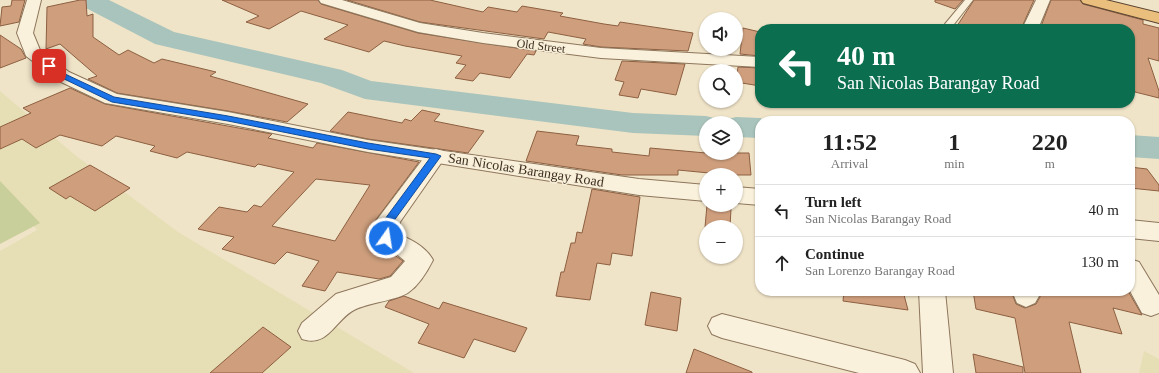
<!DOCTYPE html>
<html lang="en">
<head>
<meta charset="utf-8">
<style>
  :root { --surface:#fff; --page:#f6f6f6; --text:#222; --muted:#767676; --line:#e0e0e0 }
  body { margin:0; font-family:Georgia,serif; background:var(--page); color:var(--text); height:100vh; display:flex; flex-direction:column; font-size:15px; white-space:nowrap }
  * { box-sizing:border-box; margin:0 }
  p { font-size:13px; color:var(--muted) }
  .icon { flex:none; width:22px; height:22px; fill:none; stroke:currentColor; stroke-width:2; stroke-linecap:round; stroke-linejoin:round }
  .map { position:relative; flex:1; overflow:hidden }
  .drawer { position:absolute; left:755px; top:116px; width:380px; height:180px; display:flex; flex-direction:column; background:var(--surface); border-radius:16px; box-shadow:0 1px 3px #0004 }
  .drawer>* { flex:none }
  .guide { position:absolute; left:755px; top:24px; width:380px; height:84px; border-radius:16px; box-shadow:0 1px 3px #0004; background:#0b6e4f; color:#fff; overflow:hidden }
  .buttons { position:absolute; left:699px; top:12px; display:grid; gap:8px }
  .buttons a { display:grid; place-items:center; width:44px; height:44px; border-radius:50%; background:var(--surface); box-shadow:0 1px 3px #0004; font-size:20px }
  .pin { position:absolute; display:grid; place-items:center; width:34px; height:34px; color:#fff; margin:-17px; border-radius:8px; box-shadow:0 2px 6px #0006 }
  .me { position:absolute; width:44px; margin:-22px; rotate:13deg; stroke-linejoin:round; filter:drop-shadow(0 0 3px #0008) }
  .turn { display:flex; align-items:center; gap:14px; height:84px; padding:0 16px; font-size:18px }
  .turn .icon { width:52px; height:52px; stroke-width:2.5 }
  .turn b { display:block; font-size:28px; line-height:34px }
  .eta { display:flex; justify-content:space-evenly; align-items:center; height:68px; text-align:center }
  .eta b { font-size:24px; font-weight:600; line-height:28px }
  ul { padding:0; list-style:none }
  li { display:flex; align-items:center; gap:12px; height:52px; padding:0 16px; border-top:1px solid var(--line) }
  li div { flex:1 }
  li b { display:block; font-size:15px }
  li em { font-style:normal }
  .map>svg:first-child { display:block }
  .farmland { fill:#e6deb5 }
  .green { fill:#c9cf9b }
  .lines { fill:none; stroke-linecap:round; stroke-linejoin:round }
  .river { fill:#a9c4bc; fill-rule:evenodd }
  .building { fill:#cf9f7d; stroke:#8d5f41; fill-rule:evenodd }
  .service-casing { stroke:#8d765c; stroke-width:2 }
  .minor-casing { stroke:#8d765c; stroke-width:2 }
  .tertiary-casing { stroke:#8d765c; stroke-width:2 }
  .trunk-casing { stroke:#5b4430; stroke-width:2 }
  .service { fill:#faf1dc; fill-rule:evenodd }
  .minor { fill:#faf1dc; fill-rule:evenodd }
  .tertiary { fill:#faf1dc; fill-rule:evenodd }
  .trunk { fill:#eabe7c; fill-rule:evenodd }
  .route { fill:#1a73e8; stroke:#114b97 }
  .labels { text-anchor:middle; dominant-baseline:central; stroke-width:3; stroke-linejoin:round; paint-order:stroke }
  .far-street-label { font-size:12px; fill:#3d2e20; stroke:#f7eed8 }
  .street-label { font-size:14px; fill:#3d2e20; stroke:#f7eed8 }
</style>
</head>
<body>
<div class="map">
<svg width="1159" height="373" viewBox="0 0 1159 373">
  <rect width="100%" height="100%" fill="#f0e4c8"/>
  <path class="farmland" d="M 0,91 L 75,155 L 178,232 L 414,373 L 0,373 L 0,251 L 37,230 L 0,185 Z
    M 1144,351 L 1159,359 L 1159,373 L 1139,373 Z"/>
  <path class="green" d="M 0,181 L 40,223 L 0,244 Z"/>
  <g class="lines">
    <path class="river" d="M 82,0 L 109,0 L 174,32 L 342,70 L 371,81 L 633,113 L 706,116 L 718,119 L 721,123 L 706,123 L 706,136 L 633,133 L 365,99 L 321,83 L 155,44 L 86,8 Z
      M 736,117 L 760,118 L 772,121 L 760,121 L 760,138 L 736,137 L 736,123 L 722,123 L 724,120 Z
      M 1130,135 L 1159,137 L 1159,159 L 1130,157 Z"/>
  </g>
  <path class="building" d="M 12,0 L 25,0 L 19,22 L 0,26 L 2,7 L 11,6 Z
    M 80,0 L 86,0 L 87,16 L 93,14 L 93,37 L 119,55 L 128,50 L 154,63 L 162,59 L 216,72 L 210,76 L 308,104 L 287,122 L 228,111 L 117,93 L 88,79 L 97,76 L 60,44 L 46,49 L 47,7 Z
    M 222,0 L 318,0 L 321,4 L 418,33 L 536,51 L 534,55 L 527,54 L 510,78 L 480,73 L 473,81 L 455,78 L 466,65 L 456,63 L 462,56 L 405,46 L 384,41 L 369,52 L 324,39 L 348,25 L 301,11 L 269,29 L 246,22 L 259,16 Z
    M 347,0 L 430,0 L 483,12 L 488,7 L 517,12 L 522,6 L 563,13 L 560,16 L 604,24 L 618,26 L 620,22 L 693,33 L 688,51 L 601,47 L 583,44 L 586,39 L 548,32 L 544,39 L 420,22 Z
    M 935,0 L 963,0 L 955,9 L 935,2 Z
    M 974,0 L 1034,0 L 1021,29 L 955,29 Z
    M 1051,0 L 1080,0 L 1083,4 L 1143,20 L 1143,24 L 1159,28 L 1159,61 L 1148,58 L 1159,91 L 1159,98 L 1135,92 L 1130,76 L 1130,29 L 1040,29 Z
    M 743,28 L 760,32 L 760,56 L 740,54 Z
    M 0,35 L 21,49 L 26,58 L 0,68 Z
    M 622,61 L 685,64 L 676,95 L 641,89 L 638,98 L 619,95 L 624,82 L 615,80 Z
    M 738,67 L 760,68 L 760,86 L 736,82 Z
    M 70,88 L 105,104 L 272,134 L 268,138 L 313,148 L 317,143 L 419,162 L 375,221 L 373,238 L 374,241 L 371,248 L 390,252 L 403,261 L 390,276 L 379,279 L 337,272 L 325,291 L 302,286 L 319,261 L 287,252 L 275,264 L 222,249 L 234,237 L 198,229 L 219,207 L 247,212 L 254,205 L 261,207 L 294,172 L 258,164 L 255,167 L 187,152 L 177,158 L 150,151 L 155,146 L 116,136 L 102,146 L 60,135 L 36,148 L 22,139 L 0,149 L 0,127 L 31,113 L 23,108 ZM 316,179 L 370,185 L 335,241 L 272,226 Z
    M 422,110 L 440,114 L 434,121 L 484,131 L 468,153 L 368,139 L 330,131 L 348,112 L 402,123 L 405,119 L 411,121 Z
    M 537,131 L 579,136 L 576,145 L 612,149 L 612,152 L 649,156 L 650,148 L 706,153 L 749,153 L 751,175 L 730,175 L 678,170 L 678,175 L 622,175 L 526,161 Z
    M 90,165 L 130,188 L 95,211 L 70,196 L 66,199 L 49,188 Z
    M 1130,167 L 1147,169 L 1159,185 L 1159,191 L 1130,188 Z
    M 592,189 L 640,197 L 632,256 L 612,253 L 610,265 L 597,263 L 590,300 L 556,296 L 561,272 L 564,272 L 571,243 L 575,243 L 577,232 L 582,233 Z
    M 707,205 L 731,209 L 730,227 L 705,227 Z
    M 844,291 L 903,291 L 908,310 L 843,301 Z
    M 973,291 L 1011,291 L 1016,304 L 1025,308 L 1036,304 L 1040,297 L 1040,291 L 1128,291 L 1142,315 L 1113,308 L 1122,334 L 1069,322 L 1081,373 L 1025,373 L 1015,318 L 976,309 Z
    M 651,292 L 681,298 L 677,331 L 645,325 Z
    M 404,296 L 439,309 L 443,302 L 527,328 L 515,352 L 474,339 L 464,358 L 418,343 L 429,324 L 385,307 L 389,301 Z
    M 263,327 L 291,347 L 262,373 L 210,373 Z
    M 694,349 L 752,372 L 752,373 L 686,373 Z
    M 973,354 L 1023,367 L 1023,373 L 976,373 Z"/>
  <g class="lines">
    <g class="service-casing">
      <path id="service" d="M 965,0 L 973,0 L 951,28 L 945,28 L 945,24 Z"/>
    </g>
    <g class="minor-casing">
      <path id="minor" d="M 319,0 L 342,0 L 420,23 L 483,33 L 601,48 L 760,57 L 760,67 L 601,58 L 483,43 L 418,32 L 321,3 Z
        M 1036,0 L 1050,0 L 1038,29 L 1022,29 Z
        M 436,149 L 443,151 L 446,156 L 400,222 L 398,234 C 412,240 426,247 433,260 C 428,270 419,285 409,292 C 399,300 367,303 354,310 C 335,320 328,348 302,339 L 298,331 L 302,323 L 336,294 L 391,277 L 405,261 L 394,252 L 378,244 L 374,238 L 376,221 L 429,151 Z
        M 1130,259 L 1139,262 L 1159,295 L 1159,313 L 1151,316 L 1142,313 L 1130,291 Z
        M 919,291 L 945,291 L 953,373 L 923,373 Z
        M 1012,291 L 1038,291 L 1039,296 L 1035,303 L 1026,307 L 1017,303 Z
        M 722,314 L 905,360 L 915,364 L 920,373 L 859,373 L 722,338 L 712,334 L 708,326 L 712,318 Z"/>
    </g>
    <g class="tertiary-casing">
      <path id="tertiary" d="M 27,0 L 41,0 L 33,33 L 40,50 L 69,72 L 117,94 L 228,112 L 368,140 L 639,179 L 706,185 L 706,201 L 639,195 L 368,152 L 228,124 L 105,103 L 57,80 L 26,56 L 17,33 Z
        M 736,187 L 760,189 L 760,205 L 736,203 Z
        M 1130,220 L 1159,223 L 1159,241 L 1130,238 Z"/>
    </g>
    <g class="trunk-casing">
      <path id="trunk" d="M 1081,0 L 1106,0 L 1159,13 L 1159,23 L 1083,3 Z"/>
    </g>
    <use href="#service" class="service"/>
    <use href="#minor" class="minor"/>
    <use href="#tertiary" class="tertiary"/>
    <use href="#trunk" class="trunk"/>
  </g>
  <path class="route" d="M 47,64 L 52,64 L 65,74 L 114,97 L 228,116 L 368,143 L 436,154 L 441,156 L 393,222 L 391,238 L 386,242 L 381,238 L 385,219 L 430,158 L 368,149 L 228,121 L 112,102 L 60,77 L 47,67 Z"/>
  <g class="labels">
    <g class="far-street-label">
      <text transform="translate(541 46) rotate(7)">Old Street</text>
    </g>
    <g class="street-label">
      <text transform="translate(526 170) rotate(9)">San Nicolas Barangay Road</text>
    </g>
  </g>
</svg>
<div class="buttons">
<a><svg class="icon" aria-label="sound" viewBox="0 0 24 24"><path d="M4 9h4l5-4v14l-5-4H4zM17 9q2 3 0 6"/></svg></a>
<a><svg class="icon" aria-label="search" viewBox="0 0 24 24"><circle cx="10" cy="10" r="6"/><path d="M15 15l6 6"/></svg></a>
<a><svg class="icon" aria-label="layers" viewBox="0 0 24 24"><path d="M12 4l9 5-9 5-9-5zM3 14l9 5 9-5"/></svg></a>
<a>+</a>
<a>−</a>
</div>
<div class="pin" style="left:49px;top:66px;background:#d93025"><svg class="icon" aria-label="arrive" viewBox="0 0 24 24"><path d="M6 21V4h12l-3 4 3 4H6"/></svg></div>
<svg class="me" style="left:386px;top:238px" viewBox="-20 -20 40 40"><circle r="17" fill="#1a73e8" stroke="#fff" stroke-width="3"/><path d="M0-11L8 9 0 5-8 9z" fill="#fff"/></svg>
<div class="guide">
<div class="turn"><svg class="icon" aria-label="left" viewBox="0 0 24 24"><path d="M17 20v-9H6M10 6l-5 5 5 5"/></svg><div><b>40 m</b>San Nicolas Barangay Road</div></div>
</div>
<section class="drawer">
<div class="eta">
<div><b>11:52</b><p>Arrival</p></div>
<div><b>1</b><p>min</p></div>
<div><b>220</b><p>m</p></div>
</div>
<ul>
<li><svg class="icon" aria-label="left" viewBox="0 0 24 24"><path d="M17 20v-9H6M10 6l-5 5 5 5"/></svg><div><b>Turn left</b><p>San Nicolas Barangay Road</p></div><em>40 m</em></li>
<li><svg class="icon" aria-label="ahead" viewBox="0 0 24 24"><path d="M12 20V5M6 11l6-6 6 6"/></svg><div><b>Continue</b><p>San Lorenzo Barangay Road</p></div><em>130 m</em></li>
</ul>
</section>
</div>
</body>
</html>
